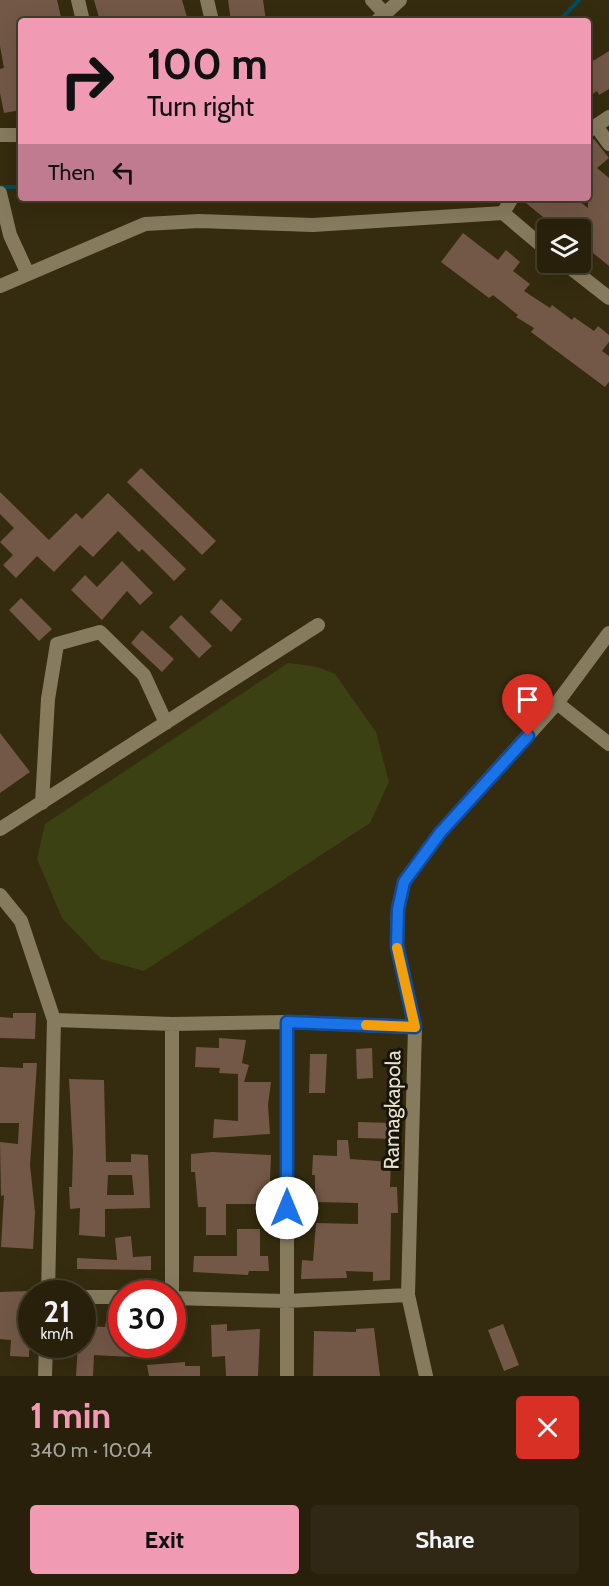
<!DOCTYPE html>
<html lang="en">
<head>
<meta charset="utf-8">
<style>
  :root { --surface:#28200b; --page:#302814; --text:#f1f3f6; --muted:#a5a39d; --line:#443e2c; --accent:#f19ab4 }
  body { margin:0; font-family:Cabin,sans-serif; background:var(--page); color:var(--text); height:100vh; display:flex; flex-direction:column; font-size:22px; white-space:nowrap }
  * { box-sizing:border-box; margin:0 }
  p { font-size:20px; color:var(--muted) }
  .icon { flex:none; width:33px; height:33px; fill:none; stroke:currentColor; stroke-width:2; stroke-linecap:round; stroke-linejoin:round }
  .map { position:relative; height:1376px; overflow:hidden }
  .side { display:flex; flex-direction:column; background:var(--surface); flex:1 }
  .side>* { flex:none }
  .hud { position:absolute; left:18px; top:18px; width:573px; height:183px; border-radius:6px; box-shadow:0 6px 24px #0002,0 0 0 2px var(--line); background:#f19ab4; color:#111; overflow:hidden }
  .controls { position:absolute; left:537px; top:219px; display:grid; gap:12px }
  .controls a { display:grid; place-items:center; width:54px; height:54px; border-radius:6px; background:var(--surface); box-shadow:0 6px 24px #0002,0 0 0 2px var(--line); font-size:30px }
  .speed { position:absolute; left:18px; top:1280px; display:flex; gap:12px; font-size:30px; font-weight:700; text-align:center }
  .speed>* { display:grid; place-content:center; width:78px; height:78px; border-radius:50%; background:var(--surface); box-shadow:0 6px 24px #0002,0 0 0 2px var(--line); line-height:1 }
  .speed small { font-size:15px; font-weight:400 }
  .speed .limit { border:9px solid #d22; background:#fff; color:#111 }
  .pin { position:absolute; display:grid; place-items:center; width:51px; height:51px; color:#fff; margin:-62px -26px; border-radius:50% 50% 50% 0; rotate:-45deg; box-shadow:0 0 6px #0007 }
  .pin .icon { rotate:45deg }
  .me { position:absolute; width:66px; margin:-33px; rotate:0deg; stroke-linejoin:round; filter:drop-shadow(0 0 4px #0008) }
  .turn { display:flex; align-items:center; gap:21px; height:126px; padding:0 30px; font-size:27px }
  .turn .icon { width:78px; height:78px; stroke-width:2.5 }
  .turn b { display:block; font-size:42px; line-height:51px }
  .then { display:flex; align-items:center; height:57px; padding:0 30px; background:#0003; gap:12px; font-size:22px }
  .round { display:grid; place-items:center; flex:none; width:63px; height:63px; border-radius:6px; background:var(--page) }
  .headline { display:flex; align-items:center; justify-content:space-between; height:102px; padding:0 30px }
  h1 { font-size:36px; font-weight:700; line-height:45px; color:var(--accent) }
  .action { display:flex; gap:12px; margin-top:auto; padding:12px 30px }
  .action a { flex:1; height:69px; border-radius:6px; background:var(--accent); color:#111; font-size:24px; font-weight:700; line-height:69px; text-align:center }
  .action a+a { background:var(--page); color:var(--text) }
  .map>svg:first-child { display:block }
  .green { fill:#3c4113 }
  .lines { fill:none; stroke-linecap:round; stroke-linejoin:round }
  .stream { stroke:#004c59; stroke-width:4 }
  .building { fill:#735847; fill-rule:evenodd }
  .minor { stroke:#877b5e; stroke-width:14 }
  .route-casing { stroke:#114b97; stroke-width:15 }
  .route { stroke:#1a73e8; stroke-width:10 }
  .slow { stroke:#f59e0b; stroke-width:10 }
  .labels { text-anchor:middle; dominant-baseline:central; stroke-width:6; stroke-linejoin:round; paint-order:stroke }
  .street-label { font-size:21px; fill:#e8e2d2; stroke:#181408 }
</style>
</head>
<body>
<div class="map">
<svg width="609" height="1376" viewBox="0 0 609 1376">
  <rect width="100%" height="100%" fill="#352b0f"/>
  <path class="green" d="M 288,663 L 318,667 L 335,674 L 376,732 L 389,782 L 370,823 L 144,971 L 101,959 L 62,918 L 37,859 L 45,824 Z"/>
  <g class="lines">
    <path class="stream" d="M 559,21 L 579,0
      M 1,187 L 21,187"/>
  </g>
  <path class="building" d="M 0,0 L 57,0 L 62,21 L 18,21 L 21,38 L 21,110 L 4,113 L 0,93 L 0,69 L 4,68 L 0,46 Z
    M 94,0 L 182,0 L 187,17 L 175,21 L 100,21 Z
    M 228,0 L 263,0 L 266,21 L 231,21 Z
    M 609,51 L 609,89 L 599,95 L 597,91 L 588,97 L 588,64 Z
    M 594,139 L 609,158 L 597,168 L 609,178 L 609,266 L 587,248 L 580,255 L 580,230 L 559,230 L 521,199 L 575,198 L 588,208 L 588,143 Z
    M 463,233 L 498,260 L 506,250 L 520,262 L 513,271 L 530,284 L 524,291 L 550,308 L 552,305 L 572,320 L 574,317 L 594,331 L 598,326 L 609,335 L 609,342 L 602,351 L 609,356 L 609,382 L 605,387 L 531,332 L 534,328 L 516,317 L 518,315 L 493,295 L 489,298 L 441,262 Z
    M 141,468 L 216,541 L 202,555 L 127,482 Z
    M 0,492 L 49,540 L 76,513 L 82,519 L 108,493 L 186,569 L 174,581 L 142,549 L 139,552 L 118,531 L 93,557 L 80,545 L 54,572 L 37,556 L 16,578 L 3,565 L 13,555 L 0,542 L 14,528 L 0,514 Z
    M 122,561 L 153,593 L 140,605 L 127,591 L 102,620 L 71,590 L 85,575 L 97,587 Z
    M 21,598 L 52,629 L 39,641 L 9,610 Z
    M 221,599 L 242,619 L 231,632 L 210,612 Z
    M 181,615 L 212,646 L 199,658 L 169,627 Z
    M 142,630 L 174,659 L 162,672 L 131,643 Z
    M 0,733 L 30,772 L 0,793 Z
    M 13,1013 L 36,1013 L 35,1039 L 0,1038 L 0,1017 L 13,1018 Z
    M 219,1038 L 246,1040 L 242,1063 L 249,1065 L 244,1082 L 271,1082 L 268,1105 L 270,1134 L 213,1138 L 214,1119 L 238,1121 L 238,1074 L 219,1073 L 220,1068 L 195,1067 L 196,1047 L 219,1048 Z
    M 372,1048 L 373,1078 L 357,1079 L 356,1049 Z
    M 310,1054 L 327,1054 L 325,1093 L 309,1093 Z
    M 23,1063 L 37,1063 L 30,1165 L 35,1212 L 33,1249 L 1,1247 L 4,1195 L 1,1196 L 0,1142 L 18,1144 L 19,1123 L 0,1123 L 0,1067 L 23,1068 Z
    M 69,1079 L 104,1080 L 106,1162 L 131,1162 L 131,1154 L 148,1155 L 150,1208 L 105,1209 L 105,1237 L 79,1235 L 80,1208 L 70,1209 L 69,1187 L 72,1187 L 73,1151 ZM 108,1175 L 132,1175 L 134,1195 L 107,1195 Z
    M 358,1122 L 393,1123 L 393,1139 L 358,1138 Z
    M 337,1140 L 348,1140 L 350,1159 L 391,1162 L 390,1187 L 397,1187 L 398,1213 L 391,1213 L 390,1280 L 373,1281 L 373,1272 L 346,1271 L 347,1278 L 301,1279 L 302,1260 L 313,1261 L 316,1223 L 358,1224 L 358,1203 L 315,1202 L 315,1175 L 312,1175 L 313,1155 L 337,1156 Z
    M 212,1152 L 271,1155 L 270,1181 L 278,1181 L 278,1192 L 270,1193 L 270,1204 L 226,1204 L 226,1235 L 206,1235 L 206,1207 L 198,1207 L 195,1172 L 191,1172 L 191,1154 Z
    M 237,1229 L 260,1229 L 260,1256 L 268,1256 L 269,1271 L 249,1271 L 248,1275 L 193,1272 L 194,1256 L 237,1256 Z
    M 131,1236 L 133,1257 L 151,1256 L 151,1270 L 77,1269 L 77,1258 L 117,1260 L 115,1238 Z
    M 29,1291 L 32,1350 L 29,1350 L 29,1357 L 10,1356 L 11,1340 L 0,1339 L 0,1292 Z
    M 106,1321 L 122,1322 L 122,1344 L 132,1344 L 131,1357 L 94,1355 L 93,1376 L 76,1376 L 78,1344 L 82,1344 L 82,1326 L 105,1327 Z
    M 227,1324 L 227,1331 L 260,1329 L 258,1376 L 226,1376 L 225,1356 L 212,1357 L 211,1325 Z
    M 503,1324 L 519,1365 L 504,1371 L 488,1330 Z
    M 374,1328 L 380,1376 L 313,1376 L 314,1331 L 356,1332 L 356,1329 Z
    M 185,1362 L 185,1366 L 200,1366 L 200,1376 L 149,1376 L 147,1365 Z"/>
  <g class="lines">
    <path class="minor" d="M 78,0 L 83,21
      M 207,0 L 212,21
      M 372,0 L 385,14
      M 377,21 L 400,0
      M 596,126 L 609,144
      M 588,131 L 609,117
      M 0,135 L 21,135
      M 0,193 L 10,235 L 28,274
      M 503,213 L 512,198
      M 563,262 L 609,298
      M 0,286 L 145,224 L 199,221 L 313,225 L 503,213 L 548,251
      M 557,703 L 609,744
      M 42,803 L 48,699 L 57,644 L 100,632 L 144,675 L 166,723
      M 0,829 L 318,625
      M 0,895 L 21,921 L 54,1020 L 48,1293
      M 54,1020 L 172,1024 L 287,1022 L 287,1376
      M 287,1022 L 415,1027
      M 172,1024 L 172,1293
      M 82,1297 L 122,1297
      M 172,1298 L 287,1301 L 408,1295
      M 45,1376 L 46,1344
      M 426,1376 L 408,1295 L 415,1027 L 397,946 L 398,909 L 404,882 L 440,833 L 557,703 L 609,633"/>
  </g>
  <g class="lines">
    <g class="route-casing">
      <path id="route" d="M 287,1208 L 287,1022 L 415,1027 L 397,946 L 398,909 L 404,882 L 440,833 L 528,736"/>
    </g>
    <use href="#route" class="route"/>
    <path class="slow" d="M 366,1025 L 415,1027 L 397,948"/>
  </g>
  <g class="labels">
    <g class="street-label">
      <text transform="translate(392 1110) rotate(-89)">Ramagkapola</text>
    </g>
  </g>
</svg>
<div class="controls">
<a><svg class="icon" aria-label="layers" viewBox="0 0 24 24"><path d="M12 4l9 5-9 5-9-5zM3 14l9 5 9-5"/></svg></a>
</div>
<div class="speed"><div>21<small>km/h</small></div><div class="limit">30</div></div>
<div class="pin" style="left:528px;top:736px;background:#d93025"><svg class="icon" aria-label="arrive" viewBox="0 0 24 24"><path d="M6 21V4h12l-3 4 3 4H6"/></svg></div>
<svg class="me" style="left:287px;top:1208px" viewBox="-20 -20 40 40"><circle r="19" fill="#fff"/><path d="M0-13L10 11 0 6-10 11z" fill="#1a73e8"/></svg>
<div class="hud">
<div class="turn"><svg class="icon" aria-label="right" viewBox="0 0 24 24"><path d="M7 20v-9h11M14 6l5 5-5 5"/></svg><div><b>100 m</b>Turn right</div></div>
<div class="then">Then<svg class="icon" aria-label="left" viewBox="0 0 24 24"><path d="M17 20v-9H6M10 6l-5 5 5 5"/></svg></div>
</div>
</div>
<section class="side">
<div class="headline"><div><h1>1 min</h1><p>340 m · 10:04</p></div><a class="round" style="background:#d93025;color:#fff"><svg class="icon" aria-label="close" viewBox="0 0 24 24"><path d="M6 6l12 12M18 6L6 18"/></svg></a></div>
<div class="action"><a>Exit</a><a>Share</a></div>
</section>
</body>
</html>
